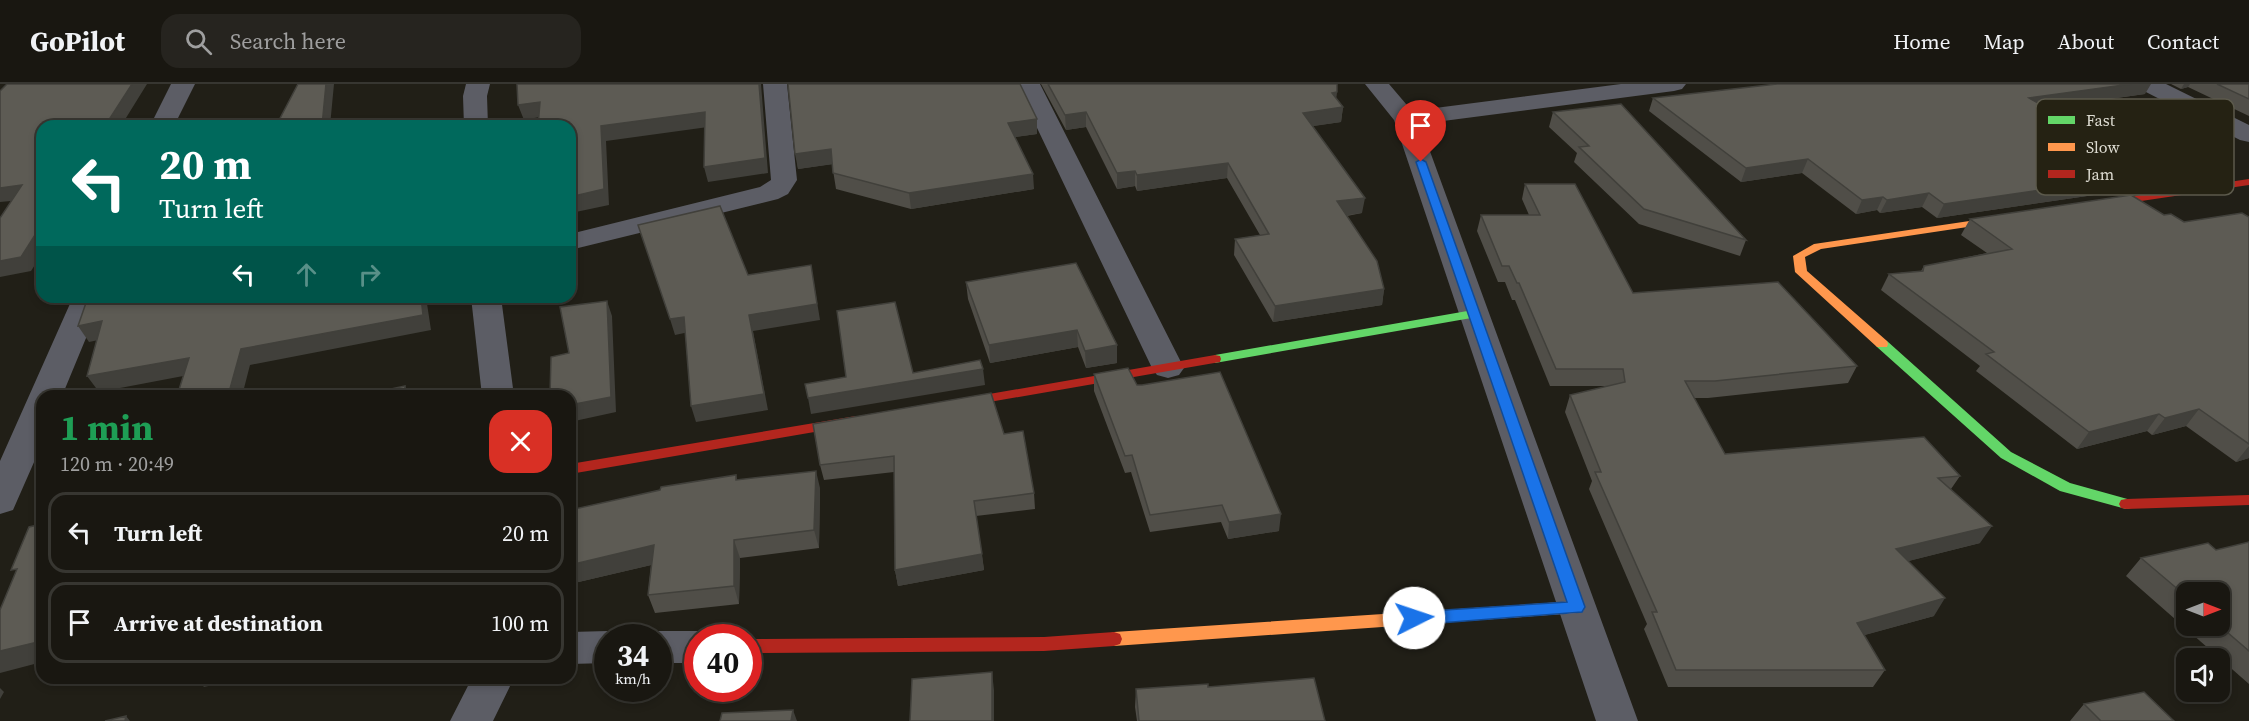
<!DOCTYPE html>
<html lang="en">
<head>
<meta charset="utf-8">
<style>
  :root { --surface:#191711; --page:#26241f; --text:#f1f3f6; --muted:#9f9f9f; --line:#373631 }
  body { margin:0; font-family:"Source Serif 4",serif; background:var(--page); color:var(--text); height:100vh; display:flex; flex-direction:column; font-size:22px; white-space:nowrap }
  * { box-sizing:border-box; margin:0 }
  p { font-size:20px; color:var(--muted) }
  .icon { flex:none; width:33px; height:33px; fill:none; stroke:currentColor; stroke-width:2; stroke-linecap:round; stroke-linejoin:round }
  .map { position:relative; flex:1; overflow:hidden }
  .sheet { position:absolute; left:36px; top:306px; width:540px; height:294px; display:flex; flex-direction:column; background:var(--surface); border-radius:18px; box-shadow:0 3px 9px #0003,0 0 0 2px var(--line) }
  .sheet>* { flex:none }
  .hud { position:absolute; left:36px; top:36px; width:540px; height:183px; border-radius:18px; box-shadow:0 3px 9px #0003,0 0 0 2px var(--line); background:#00695c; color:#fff; overflow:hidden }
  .needle { width:39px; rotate:90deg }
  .controls { position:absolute; left:2176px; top:498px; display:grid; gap:12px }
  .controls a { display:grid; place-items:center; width:54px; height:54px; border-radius:12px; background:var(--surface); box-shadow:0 3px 9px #0003,0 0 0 2px var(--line); font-size:30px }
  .speed { position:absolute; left:594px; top:540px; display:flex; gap:12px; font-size:30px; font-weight:700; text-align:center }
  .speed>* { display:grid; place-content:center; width:78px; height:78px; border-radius:50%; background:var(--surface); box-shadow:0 3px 9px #0003,0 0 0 2px var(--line); line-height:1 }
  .speed small { font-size:15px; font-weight:400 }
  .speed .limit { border:9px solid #d22; background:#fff; color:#111 }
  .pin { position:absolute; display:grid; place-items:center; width:51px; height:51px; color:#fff; margin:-62px -26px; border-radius:50% 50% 50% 0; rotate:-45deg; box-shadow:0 0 6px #0007 }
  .pin .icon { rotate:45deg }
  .me { position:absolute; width:66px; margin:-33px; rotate:86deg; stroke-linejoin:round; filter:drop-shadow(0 0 4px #0008) }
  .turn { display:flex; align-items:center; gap:21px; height:126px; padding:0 24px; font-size:27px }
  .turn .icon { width:78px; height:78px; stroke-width:2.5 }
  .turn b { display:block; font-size:42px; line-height:51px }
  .lanes { display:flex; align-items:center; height:57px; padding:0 24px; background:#0003; justify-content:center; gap:30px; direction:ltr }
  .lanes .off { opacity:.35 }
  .round { display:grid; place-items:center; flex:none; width:63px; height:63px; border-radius:18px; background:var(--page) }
  .head { display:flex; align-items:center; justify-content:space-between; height:102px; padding:0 24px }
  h1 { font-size:36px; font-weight:700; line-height:45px; color:#1e9e55 }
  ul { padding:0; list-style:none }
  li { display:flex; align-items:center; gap:18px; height:81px; margin:0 12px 9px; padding:0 12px; border:3px solid var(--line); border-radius:18px }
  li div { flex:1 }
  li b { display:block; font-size:22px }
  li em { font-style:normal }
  header { display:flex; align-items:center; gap:36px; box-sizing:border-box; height:84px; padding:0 30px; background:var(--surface); border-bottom:2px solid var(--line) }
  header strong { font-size:28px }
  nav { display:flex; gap:33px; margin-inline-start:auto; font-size:21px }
  .search { width:420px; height:54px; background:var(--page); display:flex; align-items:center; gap:15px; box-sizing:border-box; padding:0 21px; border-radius:18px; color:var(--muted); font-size:22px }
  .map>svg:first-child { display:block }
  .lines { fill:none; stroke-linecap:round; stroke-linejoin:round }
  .street { fill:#5c5d65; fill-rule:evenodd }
  .fast { fill:#63d668; fill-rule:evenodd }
  .slow { fill:#ff974d; fill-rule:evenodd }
  .jam { fill:#b3261e; fill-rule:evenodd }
  .wall { fill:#504e48; fill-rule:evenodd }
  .shaded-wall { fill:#41403b }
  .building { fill:#5d5b54; stroke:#41403b; stroke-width:1.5 }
  .route { fill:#1a73e8; stroke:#114b97; stroke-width:1.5 }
  .key { fill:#252213; stroke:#5c5a4c; stroke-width:1.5 }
  .key-label { font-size:16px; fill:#dddbd1 }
</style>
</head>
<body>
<header>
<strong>GoPilot</strong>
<div class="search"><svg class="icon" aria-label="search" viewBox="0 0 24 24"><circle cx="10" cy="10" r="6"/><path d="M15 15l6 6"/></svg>Search here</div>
<nav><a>Home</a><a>Map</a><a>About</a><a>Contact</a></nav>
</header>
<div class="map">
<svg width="2249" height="637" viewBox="0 0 2249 637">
  <rect width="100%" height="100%" fill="#211f17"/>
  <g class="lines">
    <path class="street" d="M 171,0 L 195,0 L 174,42 L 150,42 Z
      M 466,0 L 490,0 L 487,12 L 488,42 L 464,42 L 463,12 Z
      M 763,0 L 787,0 L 797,96 L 788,110 L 778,115 L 570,166 L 570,150 L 760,103 L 771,96 Z
      M 1016,0 L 1040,0 L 1184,284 L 1179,291 L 1168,294 L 1157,291 L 1152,284 Z
      M 1365,0 L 1389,0 L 1412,27 L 1621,0 L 1686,0 L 1682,5 L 1674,7 L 1420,40 L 1638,637 L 1596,637 L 1394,36 Z
      M 2136,0 L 2166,0 L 2249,41 L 2249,58 L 2240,56 L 2140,5 Z
      M 73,213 L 103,213 L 62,312 L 42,312 L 42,360 L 13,426 L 0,430 L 0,377 Z
      M 471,213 L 501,213 L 514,312 L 482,312 Z
      M 608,547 L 623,554 L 608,554 L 608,579 L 570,580 L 570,548 Z
      M 658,547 L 698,547 L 713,554 L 698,554 L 698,579 L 658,579 L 658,554 L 643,554 Z
      M 472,594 L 514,594 L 493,637 L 450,637 Z"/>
    <path class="fast" d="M 1473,226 L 1479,230 L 1477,233 L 1215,279 L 1209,275 L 1215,271 Z
      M 1882,256 L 1887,257 L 2011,368 L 2070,399 L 2131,416 L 2133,420 L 2131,424 L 2126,425 L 2060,407 L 2001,374 L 1877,263 L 1876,260 Z"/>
    <path class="slow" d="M 2010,131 L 2016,134 L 2014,136 L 1821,165 L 1805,173 L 1807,187 L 1887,257 L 1888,260 L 1887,263 L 1877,263 L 1795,188 L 1793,172 L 1814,160 Z
      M 1577,517 L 1583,519 L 1585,523 L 1583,527 L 1577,529 L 1114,562 L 1108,560 L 1106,555 L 1108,550 L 1114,548 Z"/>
    <path class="jam" d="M 2249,95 L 2249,101 L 2094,124 L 2089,121 L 2094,118 Z
      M 1215,271 L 1220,272 L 1221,275 L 1220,278 L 949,325 L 942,321 L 949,317 Z
      M 856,332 L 863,337 L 861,340 L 570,390 L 570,380 Z
      M 2249,411 L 2249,421 L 2126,425 L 2121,424 L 2119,420 L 2121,416 L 2126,415 Z
      M 1114,548 L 1120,550 L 1122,555 L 1120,560 L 1114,562 L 1044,567 L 748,569 L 748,555 L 1044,553 Z"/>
  </g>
  <path class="wall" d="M 788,0 L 1037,50 L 1015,53 L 1034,105 L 911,125 L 836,105 L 832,80 L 798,85 Z
    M 1041,0 L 1337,0 L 1336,15 L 1343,23 L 1341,38 L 1312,42 L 1362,129 L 1347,132 L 1384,205 L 1382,221 L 1273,238 L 1234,171 L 1235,155 L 1260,151 L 1227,94 L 1137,107 L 1135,102 L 1117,105 L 1086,43 L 1066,46 Z
    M 2171,0 L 2249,0 L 2249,32 L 2188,3 L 2181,5 Z
    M 2145,10 L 2046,24 L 2095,52 L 2087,65 L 2057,70 L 2103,97 L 2094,111 L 1937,134 L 1922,123 L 1880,129 L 1877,126 L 1856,130 L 1802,89 L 1741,98 L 1649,27 L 1653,14 Z
    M 1553,28 L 1746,156 L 1740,172 L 1639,140 L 1574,78 L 1577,69 L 1549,43 Z
    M 1525,100 L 1633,209 L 1857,282 L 1848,299 L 1708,314 L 1694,314 L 1725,370 L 1960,392 L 1951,405 L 1980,459 L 1908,477 L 1934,532 L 1864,551 L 1885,586 L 1873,603 L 1668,603 L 1644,545 L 1647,540 L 1589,405 L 1592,397 L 1565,328 L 1570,311 L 1609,302 L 1550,302 L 1515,216 L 1512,216 L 1505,198 L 1498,198 L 1477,147 L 1481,131 L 1529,131 L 1522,115 Z
    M 2164,131 L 2184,138 L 2249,133 L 2249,374 L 2236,378 L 2186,342 L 2152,351 L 2147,347 L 2077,365 L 1976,287 L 1980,282 L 1881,206 L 1889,190 L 1921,187 L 1924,182 L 1987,169 L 1961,151 L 1970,135 Z
    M 966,198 L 1117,261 L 1117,279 L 1086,284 L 1078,263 L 990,279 L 968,215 Z
    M 1094,290 L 1137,301 L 1279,447 L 1228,455 L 1221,438 L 1150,448 L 1131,388 L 1125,389 L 1094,307 Z
    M 1004,350 L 1034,409 L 1035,425 L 976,432 L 984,486 L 898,502 L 895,486 L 894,388 L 824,396 L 820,381 Z
    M 736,391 L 737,396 L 820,404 L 819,464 L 740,474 L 739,520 L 655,529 L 648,511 L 651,481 L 570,500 L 570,426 Z
    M 2249,458 L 2249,600 L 2126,492 L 2141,474 L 2216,466 ZM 2187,508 L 2220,542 L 2187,542 Z
    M 1208,603 L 1325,637 L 1137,637 L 1135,623 L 1136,605 Z
    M 2084,620 L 2174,637 L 2070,637 Z"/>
  <path class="shaded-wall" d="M 132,0 L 147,0 L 121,42 L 105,42 Z
    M 326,0 L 334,0 L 330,42 L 322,42 Z
    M 759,0 L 761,0 L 768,89 L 708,98 L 704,83 Z
    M 2131,0 L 2151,0 L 2145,10 L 2022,27 L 2029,14 Z
    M 2184,0 L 2190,0 L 2188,3 L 2181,5 Z
    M 1337,8 L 1335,23 L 1332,9 Z
    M 540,18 L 545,32 L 524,36 L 518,21 Z
    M 1343,23 L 1341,38 L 1301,44 L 1303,29 Z
    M 705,28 L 708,43 L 606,57 L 609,121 L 571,129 L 570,113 L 601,42 Z
    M 1086,28 L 1086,43 L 1066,46 L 1065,31 Z
    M 1037,35 L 1037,50 L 1009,54 L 1008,39 Z
    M 2095,52 L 2087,65 L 2033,73 L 2041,60 Z
    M 831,65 L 834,80 L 798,85 L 795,70 Z
    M 1808,75 L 1802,89 L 1741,98 L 1746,84 Z
    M 1228,79 L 1227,94 L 1137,107 L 1137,91 Z
    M 1135,87 L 1135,102 L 1117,105 L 1117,89 Z
    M 1033,90 L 1034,105 L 911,125 L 909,109 Z
    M 2103,97 L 2094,111 L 1937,134 L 1944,120 Z
    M 22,101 L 32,115 L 0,118 L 0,104 Z
    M 1929,109 L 1922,123 L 1880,129 L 1887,116 Z
    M 1883,113 L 1877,126 L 1856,130 L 1862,116 Z
    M 1365,114 L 1362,129 L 1335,133 L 1337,117 Z
    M 42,140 L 42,170 L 31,187 L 0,193 L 0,177 Z
    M 811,181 L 820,236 L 753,247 L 768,326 L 696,338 L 691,322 L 749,231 Z
    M 1384,205 L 1382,221 L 1273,238 L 1275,222 Z
    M 421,213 L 426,213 L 431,246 L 250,281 L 242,312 L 228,312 L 241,265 Z
    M 607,217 L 612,232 L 616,328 L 570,338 L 570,321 Z
    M 684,233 L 689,248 L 675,251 L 670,235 Z
    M 102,237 L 113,253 L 89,258 L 78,242 Z
    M 1077,246 L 1078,263 L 990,279 L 989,261 Z
    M 1117,261 L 1117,279 L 1086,284 L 1085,267 Z
    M 189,274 L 199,289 L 99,308 L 87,292 Z
    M 983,285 L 985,301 L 811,330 L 808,314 Z
    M 405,302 L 410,312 L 404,312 Z
    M 2199,325 L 2186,342 L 2152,351 L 2165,334 Z
    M 2159,330 L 2147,347 L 2077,365 L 2089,348 Z
    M 2249,362 L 2249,374 L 2236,378 Z
    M 816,387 L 820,404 L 819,464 L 814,446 Z
    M 1281,430 L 1279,447 L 1228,455 L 1229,438 Z
    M 1992,442 L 1980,459 L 1885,483 L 1896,465 Z
    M 734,456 L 740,474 L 739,520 L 734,502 Z
    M 654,461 L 660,479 L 570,500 L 570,481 Z
    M 982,470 L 984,486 L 898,502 L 895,486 Z
    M 1945,514 L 1934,532 L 1847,556 L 1857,539 Z
    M 42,557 L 42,578 L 0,589 L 0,567 Z
    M 992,588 L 994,606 L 994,637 L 992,637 Z
    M 196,594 L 244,594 L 204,603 Z
    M 0,604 L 4,608 L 0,615 Z
    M 793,626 L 797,637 L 791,637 Z
    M 126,632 L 130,637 L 125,637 Z"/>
  <path class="building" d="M 7,0 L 132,0 L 105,42 L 42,42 L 42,140 L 21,173 L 0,177 L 0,134 L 22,101 L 0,104 L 0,7 Z
    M 298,0 L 326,0 L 322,42 L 276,42 Z
    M 517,0 L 759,0 L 765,74 L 704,83 L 705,28 L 601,42 L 604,105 L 570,113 L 570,42 L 538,42 L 540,18 L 518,21 Z
    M 788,0 L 1020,0 L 1037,35 L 1008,39 L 1033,90 L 909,109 L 833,89 L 831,65 L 795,70 Z
    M 1048,0 L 1337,0 L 1337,8 L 1332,9 L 1343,23 L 1303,29 L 1365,114 L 1337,117 L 1377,177 L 1384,205 L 1275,222 L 1235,155 L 1269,150 L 1228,79 L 1137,91 L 1135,87 L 1117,89 L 1086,28 L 1065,31 Z
    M 1777,0 L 2131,0 L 2029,14 L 2095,52 L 2041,60 L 2103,97 L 1944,120 L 1929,109 L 1887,116 L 1883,113 L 1862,116 L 1808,75 L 1746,84 L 1653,14 Z
    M 2217,0 L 2249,0 L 2249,15 Z
    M 1621,20 L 1746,156 L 1644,125 L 1579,63 L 1589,62 L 1553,28 Z
    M 1525,100 L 1575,100 L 1633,209 L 1778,198 L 1857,282 L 1715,297 L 1685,297 L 1725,370 L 1924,353 L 1960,392 L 1938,394 L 1992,442 L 1896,465 L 1945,514 L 1857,539 L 1885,586 L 1676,586 L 1652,528 L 1657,528 L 1595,388 L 1601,388 L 1570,311 L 1625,298 L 1623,285 L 1556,285 L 1519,199 L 1517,199 L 1509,182 L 1502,182 L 1481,131 L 1540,131 Z
    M 2131,111 L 2164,131 L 2171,130 L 2184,138 L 2242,129 L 2249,133 L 2249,360 L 2199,325 L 2165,334 L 2159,330 L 2089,348 L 1986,270 L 1994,268 L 1889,190 L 1923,187 L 1924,182 L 2012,165 L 1970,135 Z
    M 720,122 L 748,191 L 811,181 L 817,220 L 749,231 L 764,310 L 691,322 L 684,233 L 670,235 L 638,141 Z
    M 1076,179 L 1117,261 L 1085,267 L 1077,246 L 989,261 L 966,198 Z
    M 88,213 L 421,213 L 423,231 L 241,265 L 228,312 L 177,312 L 189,274 L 87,292 L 102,237 L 78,242 Z
    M 607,217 L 611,313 L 570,321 L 570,312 L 550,312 L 551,273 L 569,269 L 560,223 Z
    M 895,218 L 913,289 L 980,276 L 983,285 L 808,314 L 805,300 L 846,293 L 837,227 Z
    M 1128,284 L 1137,301 L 1142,301 L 1220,288 L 1281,430 L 1229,438 L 1222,421 L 1150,431 L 1132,371 L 1125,372 L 1094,290 Z
    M 405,302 L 404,312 L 359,312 Z
    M 991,309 L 1004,350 L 1023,347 L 1034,409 L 974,417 L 982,470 L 895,486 L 894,372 L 820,381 L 813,340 Z
    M 816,387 L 814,446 L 734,456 L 734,502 L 648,511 L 654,461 L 570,481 L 570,426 L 660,406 L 661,403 L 736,391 L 736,396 Z
    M 42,440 L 42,557 L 0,567 L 0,526 L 17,485 L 11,486 L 29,443 Z
    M 2249,458 L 2249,567 L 2220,542 L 2220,508 L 2187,508 L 2187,513 L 2141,474 L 2208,459 L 2216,466 Z
    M 992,588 L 992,637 L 910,637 L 912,595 Z
    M 1314,594 L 1325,637 L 1139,637 L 1136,605 L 1208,600 L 1208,603 Z
    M 2144,608 L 2174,637 L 2101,637 L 2084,620 Z
    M 793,626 L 791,637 L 720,637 L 722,629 Z
    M 126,632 L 125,637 L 105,637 Z"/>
  <path class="route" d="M 1421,75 L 1426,78 L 1585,523 L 1582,528 L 1414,541 L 1409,539 L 1406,534 L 1409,530 L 1414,528 L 1567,518 L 1416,78 Z"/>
  <rect x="2036" y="15" width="198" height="96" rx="9" class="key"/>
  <rect x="2048" y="32" width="27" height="8" fill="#63d668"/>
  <rect x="2048" y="59" width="27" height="8" fill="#ff974d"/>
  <rect x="2048" y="86" width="27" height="8" fill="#b3261e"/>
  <g class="key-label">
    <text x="2086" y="42">Fast</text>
    <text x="2086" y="69">Slow</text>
    <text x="2086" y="96">Jam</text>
  </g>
</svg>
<div class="controls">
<a><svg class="needle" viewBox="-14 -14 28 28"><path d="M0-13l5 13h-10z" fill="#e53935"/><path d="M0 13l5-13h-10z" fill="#9f9f9f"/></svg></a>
<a><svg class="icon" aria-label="sound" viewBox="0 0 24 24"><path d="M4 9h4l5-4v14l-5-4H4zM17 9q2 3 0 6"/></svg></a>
</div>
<div class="speed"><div>34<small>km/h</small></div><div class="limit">40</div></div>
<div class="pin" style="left:1421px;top:78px;background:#d93025"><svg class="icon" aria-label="arrive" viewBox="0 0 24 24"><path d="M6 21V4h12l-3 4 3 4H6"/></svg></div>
<svg class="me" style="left:1414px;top:534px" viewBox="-20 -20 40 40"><circle r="19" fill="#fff"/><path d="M0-13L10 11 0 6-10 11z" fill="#1a73e8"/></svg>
<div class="hud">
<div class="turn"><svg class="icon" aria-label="left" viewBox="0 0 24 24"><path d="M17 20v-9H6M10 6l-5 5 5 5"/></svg><div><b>20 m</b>Turn left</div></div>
<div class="lanes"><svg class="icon" aria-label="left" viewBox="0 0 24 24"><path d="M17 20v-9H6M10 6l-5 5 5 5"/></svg><svg class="icon off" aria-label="ahead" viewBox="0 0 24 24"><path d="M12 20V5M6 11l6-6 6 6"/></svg><svg class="icon off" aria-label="right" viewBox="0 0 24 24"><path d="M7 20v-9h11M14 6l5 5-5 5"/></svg></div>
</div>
<section class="sheet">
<div class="head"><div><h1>1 min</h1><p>120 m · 20:49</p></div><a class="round" style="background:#d93025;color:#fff"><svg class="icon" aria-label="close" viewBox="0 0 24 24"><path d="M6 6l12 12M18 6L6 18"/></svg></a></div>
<ul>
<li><svg class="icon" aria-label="left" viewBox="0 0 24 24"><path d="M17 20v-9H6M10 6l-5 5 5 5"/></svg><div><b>Turn left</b></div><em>20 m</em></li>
<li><svg class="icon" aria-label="arrive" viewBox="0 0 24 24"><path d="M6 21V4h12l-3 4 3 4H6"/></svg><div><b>Arrive at destination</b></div><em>100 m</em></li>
</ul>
</section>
</div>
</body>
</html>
